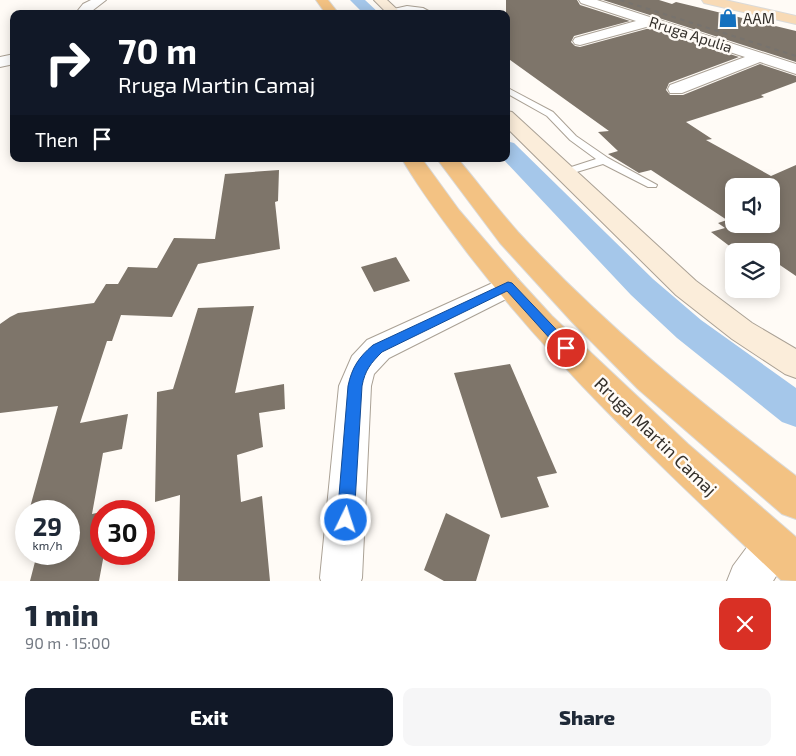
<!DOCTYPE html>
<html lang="en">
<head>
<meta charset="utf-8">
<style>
  :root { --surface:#fff; --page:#f6f6f7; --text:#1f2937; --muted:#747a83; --accent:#111827 }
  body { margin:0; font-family:"Exo 2",sans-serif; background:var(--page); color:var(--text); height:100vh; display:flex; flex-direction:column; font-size:19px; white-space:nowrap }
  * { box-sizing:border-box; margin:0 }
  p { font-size:16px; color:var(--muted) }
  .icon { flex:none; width:28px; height:28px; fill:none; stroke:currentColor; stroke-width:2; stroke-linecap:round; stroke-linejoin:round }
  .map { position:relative; height:581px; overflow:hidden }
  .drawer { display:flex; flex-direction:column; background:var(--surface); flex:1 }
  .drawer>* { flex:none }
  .guide { position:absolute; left:10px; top:10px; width:500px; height:152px; border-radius:10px; box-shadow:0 2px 12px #0003; background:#111827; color:#fff; overflow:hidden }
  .buttons { position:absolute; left:725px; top:178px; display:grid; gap:10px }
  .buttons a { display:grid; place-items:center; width:55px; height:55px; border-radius:10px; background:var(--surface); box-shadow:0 2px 12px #0003; font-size:25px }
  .speed { position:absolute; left:15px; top:500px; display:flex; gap:10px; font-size:25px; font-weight:700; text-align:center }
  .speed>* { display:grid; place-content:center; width:65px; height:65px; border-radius:50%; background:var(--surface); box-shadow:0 2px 12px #0003; line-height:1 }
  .speed small { font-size:12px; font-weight:400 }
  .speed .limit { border:8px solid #d22; background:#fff; color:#111 }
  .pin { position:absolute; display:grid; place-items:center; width:42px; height:42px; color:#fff; margin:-21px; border:2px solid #fff; border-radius:50%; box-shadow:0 1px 5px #0007 }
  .me { position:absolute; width:55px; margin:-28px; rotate:4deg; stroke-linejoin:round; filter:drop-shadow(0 0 4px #0008) }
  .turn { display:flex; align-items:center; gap:18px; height:105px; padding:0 25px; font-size:22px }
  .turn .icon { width:65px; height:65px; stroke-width:2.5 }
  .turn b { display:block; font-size:35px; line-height:42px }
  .then { display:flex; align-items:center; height:48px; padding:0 25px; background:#0003; gap:10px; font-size:19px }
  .round { display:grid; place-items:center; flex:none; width:52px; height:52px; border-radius:10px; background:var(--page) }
  .summary { display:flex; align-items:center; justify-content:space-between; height:85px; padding:0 25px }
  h1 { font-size:30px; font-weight:800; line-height:38px }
  .primary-button { display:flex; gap:10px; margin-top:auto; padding:10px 25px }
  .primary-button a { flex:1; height:58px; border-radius:10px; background:var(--accent); color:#fff; font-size:20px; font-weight:800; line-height:58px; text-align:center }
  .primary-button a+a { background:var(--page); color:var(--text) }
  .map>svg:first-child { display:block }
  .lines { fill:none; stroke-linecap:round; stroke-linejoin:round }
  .canal { fill:#a5c7ea; fill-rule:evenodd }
  .building { fill:#7e756a; fill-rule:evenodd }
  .lane-casing { stroke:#aaa195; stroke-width:2 }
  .street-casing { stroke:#aaa195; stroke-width:2 }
  .secondary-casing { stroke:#aaa195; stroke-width:2 }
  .primary-casing { stroke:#dadad9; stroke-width:2 }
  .highway-casing { stroke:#dadad9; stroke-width:2 }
  .lane { fill:#fff; fill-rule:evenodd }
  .street { fill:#fff; fill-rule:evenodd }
  .secondary { fill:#fbedda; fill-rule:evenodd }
  .primary { fill:#f8dab5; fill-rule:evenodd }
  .highway { fill:#f3c283; fill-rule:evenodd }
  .rail { stroke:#77736e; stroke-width:2; stroke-dasharray:4.5 4.5; stroke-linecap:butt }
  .route { fill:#1a73e8; stroke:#114b97 }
  .labels { text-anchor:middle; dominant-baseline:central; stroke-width:5; stroke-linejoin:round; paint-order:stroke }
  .far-poi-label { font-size:15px; fill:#34302b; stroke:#fffbf6; text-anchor:start }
  .far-street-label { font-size:15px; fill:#34302b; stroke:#fffbf6 }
  .street-label { font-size:18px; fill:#34302b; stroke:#fffbf6 }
</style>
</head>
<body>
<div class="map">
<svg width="796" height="581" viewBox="0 0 796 581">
  <rect width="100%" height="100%" fill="#fffbf6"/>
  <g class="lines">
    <path class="canal" d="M 350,0 L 365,0 L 380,14 L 364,14 Z
      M 506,141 L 514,143 L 653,279 L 701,320 L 796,388 L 796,427 L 782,422 L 677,338 L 631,295 L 503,159 L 506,159 Z"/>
  </g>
  <path class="building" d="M 506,0 L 577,0 L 580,5 L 630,21 L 574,36 L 571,42 L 575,46 L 580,47 L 650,28 L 739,57 L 669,83 L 666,90 L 670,95 L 683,95 L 760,64 L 796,76 L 796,82 L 761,95 L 764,97 L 686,122 L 712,139 L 706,140 L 771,176 L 796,165 L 796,276 L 771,259 L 771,251 L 736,251 L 711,232 L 725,228 L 718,223 L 727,220 L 651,170 L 639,173 L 608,154 L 618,151 L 598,132 L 609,131 L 506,57 ZM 734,186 L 771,186 L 771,224 L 734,224 Z
    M 603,0 L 659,0 L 672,4 L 676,2 L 796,31 L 796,62 Z
    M 279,170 L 278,201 L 275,202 L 280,249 L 198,264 L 172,317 L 121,315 L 112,341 L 107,341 L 80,423 L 128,414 L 122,449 L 103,453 L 92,514 L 101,512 L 101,554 L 104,554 L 99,581 L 30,581 L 37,554 L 69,554 L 69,511 L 29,511 L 58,406 L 0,413 L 0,324 L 10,317 L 18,313 L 94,303 L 106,284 L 118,284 L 128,267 L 157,268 L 174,238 L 215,239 L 225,174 Z
    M 396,257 L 410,281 L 374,292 L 361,267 Z
    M 254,306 L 235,393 L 284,384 L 285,409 L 259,413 L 263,447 L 237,455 L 241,502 L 262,496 L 270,581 L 178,581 L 180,495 L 155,502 L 157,392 L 173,389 L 198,308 Z
    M 510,364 L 557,473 L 537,477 L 549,507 L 501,518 L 454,373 Z
    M 446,513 L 490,535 L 476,581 L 444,581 L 424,570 Z"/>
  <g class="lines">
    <g class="lane-casing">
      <path id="lane" d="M 407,6 L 423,8 L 434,14 L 412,10 L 392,12 L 389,10 Z
        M 506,87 L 553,112 L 576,136 L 608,158 L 657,185 L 656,187 L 648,187 L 603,164 L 570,174 L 562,174 L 561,172 L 562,170 L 596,159 L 570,140 L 547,116 L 506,93 Z"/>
    </g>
    <g class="street-casing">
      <path id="street" d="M 91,0 L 106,0 L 88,14 L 75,14 L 83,4 Z
        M 579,0 L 597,0 L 796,64 L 796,74 L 760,62 L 682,93 L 670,93 L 668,89 L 670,85 L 745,57 L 650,26 L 580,45 L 575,44 L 573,41 L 575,38 L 636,21 L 581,3 Z
        M 14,54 L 14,64 L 0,67 L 0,57 Z
        M 508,276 L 518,279 L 522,286 L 518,293 L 389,358 L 374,374 L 371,386 L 362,578 L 361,581 L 321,581 L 320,578 L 339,386 L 352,356 L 367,340 Z
        M 773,525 L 787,531 L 793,545 L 787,559 L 773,581 L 727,581 L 733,566 L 759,531 Z"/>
    </g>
    <g class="secondary-casing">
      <path id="secondary" d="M 374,0 L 387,0 L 402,14 L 388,14 Z
        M 506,111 L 512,112 L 696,281 L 752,323 L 796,349 L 796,378 L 785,374 L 732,339 L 676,295 L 506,127 Z"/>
    </g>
    <g class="primary-casing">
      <path id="primary" d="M 702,0 L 725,0 L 796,16 L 796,24 L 704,3 Z"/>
    </g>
    <g class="highway-casing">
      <path id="highway" d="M 316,0 L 328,0 L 339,14 L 326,14 Z
        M 402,159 L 422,159 L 459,210 L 518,279 L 552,316 L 688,444 L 796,537 L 796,581 L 781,580 C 672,477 561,374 469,255 C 446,224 421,192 402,159 Z
        M 437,159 L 458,159 C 478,183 497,208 518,232 C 602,323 698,401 796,476 L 796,519 L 782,514 L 638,389 L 572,322 L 500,243 Z"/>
    </g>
    <use href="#lane" class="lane"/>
    <use href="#street" class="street"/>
    <use href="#secondary" class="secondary"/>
    <use href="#primary" class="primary"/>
    <use href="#highway" class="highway"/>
    <path class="rail" d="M 620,0 L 796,56"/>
  </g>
  <path class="route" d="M 508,282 L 512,283 L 571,345 L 573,348 L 571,352 L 566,353 L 562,352 L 507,291 L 382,352 C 371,363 365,370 362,386 L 354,520 L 351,526 L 346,529 L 340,526 L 337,520 L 348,386 C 352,367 359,357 373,345 Z"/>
  <defs>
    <g id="shop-bare" transform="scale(1.5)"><path d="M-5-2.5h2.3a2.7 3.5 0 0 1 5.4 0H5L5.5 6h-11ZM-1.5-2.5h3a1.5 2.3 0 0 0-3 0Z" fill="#1571be" stroke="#fffbf6" stroke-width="2.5" paint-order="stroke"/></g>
  </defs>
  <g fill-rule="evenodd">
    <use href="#shop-bare" x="728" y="18"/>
  </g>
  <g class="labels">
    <g class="far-poi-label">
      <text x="743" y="18">AAM</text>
    </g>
    <g class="far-street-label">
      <text transform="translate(691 34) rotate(18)">Rruga Apulia</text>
    </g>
    <g class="street-label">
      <text transform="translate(656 436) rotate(44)">Rruga Martin Camaj</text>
    </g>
  </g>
</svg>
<div class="buttons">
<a><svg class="icon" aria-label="sound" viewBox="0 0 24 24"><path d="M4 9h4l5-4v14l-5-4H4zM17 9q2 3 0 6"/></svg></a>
<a><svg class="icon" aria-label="layers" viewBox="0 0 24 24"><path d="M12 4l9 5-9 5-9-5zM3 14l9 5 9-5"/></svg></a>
</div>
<div class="speed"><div>29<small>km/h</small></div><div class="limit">30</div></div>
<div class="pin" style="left:566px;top:348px;background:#d93025"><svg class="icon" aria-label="arrive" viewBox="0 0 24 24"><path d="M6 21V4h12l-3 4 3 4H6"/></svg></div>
<svg class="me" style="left:346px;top:520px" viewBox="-20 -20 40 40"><circle r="17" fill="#1a73e8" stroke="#fff" stroke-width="3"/><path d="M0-11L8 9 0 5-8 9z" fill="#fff"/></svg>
<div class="guide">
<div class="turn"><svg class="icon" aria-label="right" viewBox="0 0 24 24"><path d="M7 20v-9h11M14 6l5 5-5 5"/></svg><div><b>70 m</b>Rruga Martin Camaj</div></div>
<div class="then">Then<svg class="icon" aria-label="arrive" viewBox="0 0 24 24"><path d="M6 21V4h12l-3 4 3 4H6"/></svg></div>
</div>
</div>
<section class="drawer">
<div class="summary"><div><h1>1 min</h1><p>90 m · 15:00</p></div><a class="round" style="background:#d93025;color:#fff"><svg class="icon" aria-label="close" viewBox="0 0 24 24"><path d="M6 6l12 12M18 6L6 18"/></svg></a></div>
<div class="primary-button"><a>Exit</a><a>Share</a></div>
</section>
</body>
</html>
